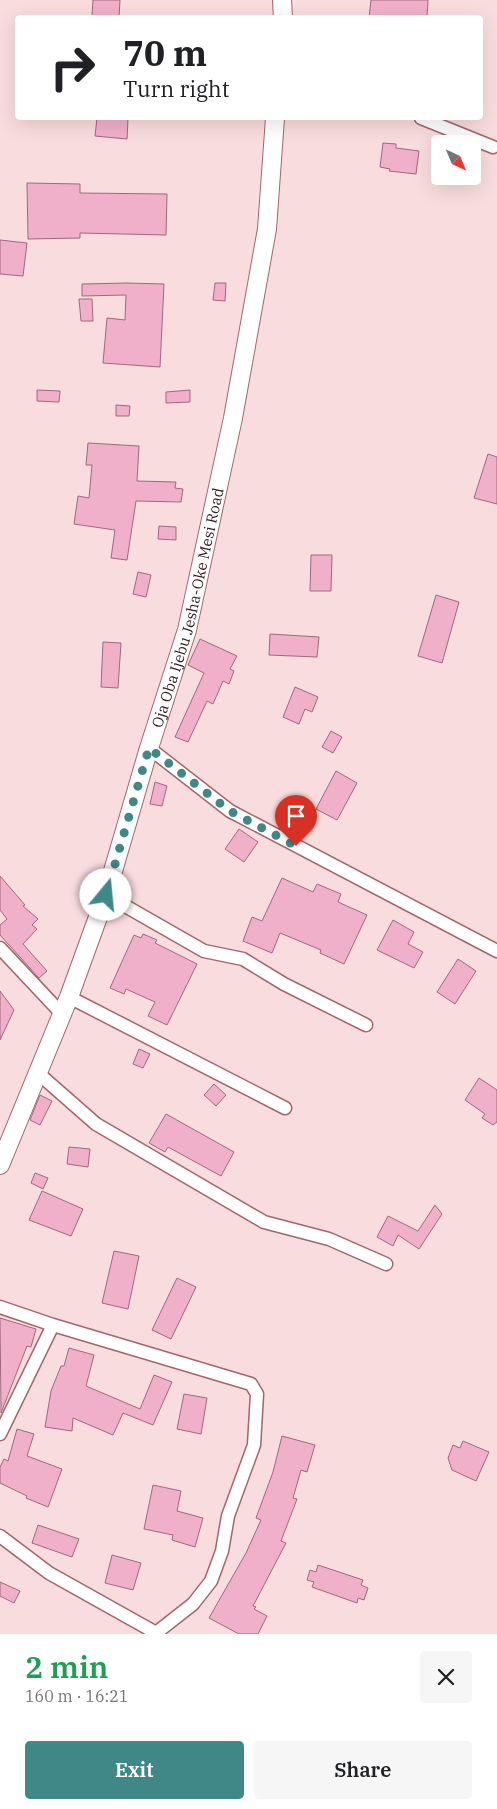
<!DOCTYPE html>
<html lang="en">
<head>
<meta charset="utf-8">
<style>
  :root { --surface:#fff; --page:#f6f6f6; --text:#202124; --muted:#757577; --accent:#408887 }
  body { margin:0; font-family:"IBM Plex Serif",serif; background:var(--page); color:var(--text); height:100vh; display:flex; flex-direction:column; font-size:19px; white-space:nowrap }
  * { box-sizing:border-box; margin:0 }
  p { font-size:16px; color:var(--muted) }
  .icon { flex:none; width:28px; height:28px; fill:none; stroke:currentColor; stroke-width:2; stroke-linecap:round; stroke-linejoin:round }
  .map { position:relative; height:1634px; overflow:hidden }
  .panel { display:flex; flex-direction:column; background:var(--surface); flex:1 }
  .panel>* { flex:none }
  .banner { position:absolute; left:15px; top:15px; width:468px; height:105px; border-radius:5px; box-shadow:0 5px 20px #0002; background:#fff; color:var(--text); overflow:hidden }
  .needle { width:32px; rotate:136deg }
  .controls { position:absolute; left:431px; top:135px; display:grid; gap:10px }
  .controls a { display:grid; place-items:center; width:50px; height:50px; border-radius:5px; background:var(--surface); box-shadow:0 5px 20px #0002; font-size:25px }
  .pin { position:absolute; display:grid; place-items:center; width:42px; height:42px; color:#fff; margin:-51px -21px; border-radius:50% 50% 50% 0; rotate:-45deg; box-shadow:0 0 5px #0007 }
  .pin .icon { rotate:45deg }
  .me { position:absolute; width:55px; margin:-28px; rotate:17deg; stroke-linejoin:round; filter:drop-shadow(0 0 4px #0008) }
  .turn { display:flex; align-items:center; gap:18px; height:105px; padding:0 25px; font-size:22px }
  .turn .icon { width:65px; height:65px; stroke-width:2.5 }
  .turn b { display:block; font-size:35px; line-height:42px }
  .round { display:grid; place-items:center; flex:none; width:52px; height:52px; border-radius:5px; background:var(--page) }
  .head { display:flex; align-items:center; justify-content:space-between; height:85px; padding:0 25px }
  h1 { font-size:30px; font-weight:600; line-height:38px; color:#1e9e55 }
  .cta { display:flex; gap:10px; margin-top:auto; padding:10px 25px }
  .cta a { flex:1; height:58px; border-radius:5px; background:var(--accent); color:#fff; font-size:20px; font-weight:600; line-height:58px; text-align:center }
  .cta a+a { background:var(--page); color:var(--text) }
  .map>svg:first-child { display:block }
  .building { fill:#f1b0ca; stroke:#a2677f }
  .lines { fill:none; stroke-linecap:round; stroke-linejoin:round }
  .street-casing { stroke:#a5656c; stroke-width:15 }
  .secondary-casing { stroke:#a5656c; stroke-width:20 }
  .street { stroke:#fff; stroke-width:12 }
  .secondary { stroke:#fff; stroke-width:18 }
  .route { stroke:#408887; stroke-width:9; stroke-dasharray:0 16.2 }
  .labels { text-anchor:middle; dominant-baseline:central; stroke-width:5; stroke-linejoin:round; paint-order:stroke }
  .street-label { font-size:15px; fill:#341a1d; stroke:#f9dcde }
</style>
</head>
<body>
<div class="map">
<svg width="497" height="1634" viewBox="0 0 497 1634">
  <rect width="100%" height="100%" fill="#f9dcde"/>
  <path class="building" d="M 93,0 L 120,0 L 119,18 L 92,16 Z
    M 371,0 L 428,0 L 427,18 L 369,18 Z
    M 97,118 L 128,119 L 127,139 L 95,136 Z
    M 383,143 L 396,144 L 396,148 L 419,151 L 416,174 L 389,171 L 390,169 L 380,167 Z
    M 27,183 L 80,184 L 80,193 L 167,194 L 166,235 L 80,233 L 80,238 L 28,239 Z
    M 0,240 L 27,243 L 23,276 L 0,274 Z
    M 127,283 L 164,284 L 160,367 L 103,363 L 107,318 L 125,320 L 126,295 L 82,296 L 82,284 Z
    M 215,283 L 226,283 L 225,301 L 213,300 Z
    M 79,299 L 92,299 L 93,321 L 81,321 Z
    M 37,390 L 60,391 L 59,402 L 37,401 Z
    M 190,390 L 190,402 L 166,403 L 166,392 Z
    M 116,405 L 130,406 L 129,416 L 116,416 Z
    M 88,443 L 139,446 L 137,481 L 176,482 L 175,488 L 183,489 L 181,502 L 136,501 L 127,560 L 111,558 L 115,530 L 74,524 L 78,496 L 89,498 L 92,465 L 86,465 Z
    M 488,454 L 497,457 L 497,504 L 474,498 Z
    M 159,526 L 176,527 L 176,540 L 158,539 Z
    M 311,555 L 332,555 L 331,591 L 310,591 Z
    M 138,572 L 151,575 L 146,597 L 133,594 Z
    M 436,595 L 459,602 L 442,663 L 418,656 Z
    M 270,634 L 319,637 L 317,657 L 269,655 Z
    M 200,639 L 237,656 L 230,669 L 234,671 L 229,684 L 223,681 L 213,704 L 207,701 L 188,742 L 175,737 L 204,673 L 188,665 Z
    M 103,642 L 121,643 L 118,688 L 101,687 Z
    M 295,687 L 318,697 L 312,712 L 305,709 L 299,724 L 283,717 Z
    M 331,731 L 342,737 L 333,753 L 322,747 Z
    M 336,771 L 357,783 L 337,820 L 316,809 Z
    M 155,782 L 167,786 L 162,806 L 150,804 Z
    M 239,829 L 258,842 L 244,862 L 225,849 Z
    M 0,876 L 25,905 L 23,906 L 38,919 L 32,925 L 37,929 L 23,944 L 47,971 L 39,978 L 0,935 L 0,925 L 7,919 L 0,910 Z
    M 282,878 L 313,892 L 317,884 L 341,894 L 338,902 L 367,915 L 344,964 L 320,953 L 321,950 L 280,933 L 272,953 L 243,941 L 252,917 L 262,921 Z
    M 393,920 L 414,932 L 408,944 L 423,952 L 414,968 L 377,950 Z
    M 143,934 L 157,940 L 155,943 L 197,964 L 167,1025 L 148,1016 L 155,1002 L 126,989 L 124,994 L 110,988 L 134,935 L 141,938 Z
    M 458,959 L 476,971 L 455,1004 L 437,992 Z
    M 0,991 L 14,1010 L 0,1040 Z
    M 139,1049 L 150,1054 L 143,1068 L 133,1064 Z
    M 479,1078 L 497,1090 L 497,1122 L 493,1125 L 482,1118 L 485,1114 L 465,1100 Z
    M 214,1084 L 226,1095 L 216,1106 L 204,1095 Z
    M 40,1095 L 52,1101 L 40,1125 L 30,1120 Z
    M 166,1114 L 234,1152 L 221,1176 L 168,1147 L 165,1152 L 149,1143 Z
    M 69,1147 L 90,1149 L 88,1167 L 67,1164 Z
    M 35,1173 L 48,1178 L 43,1189 L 31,1183 Z
    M 42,1191 L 83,1209 L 71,1236 L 29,1220 Z
    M 435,1205 L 442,1214 L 419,1249 L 398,1235 L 393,1246 L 377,1237 L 388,1216 L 418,1231 Z
    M 114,1251 L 139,1256 L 128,1309 L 102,1303 Z
    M 177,1278 L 196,1287 L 171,1339 L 152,1330 Z
    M 0,1318 L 36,1329 L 31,1347 L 27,1346 L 1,1413 Z
    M 69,1348 L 94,1355 L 86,1386 L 140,1409 L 154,1375 L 172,1382 L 153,1425 L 123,1413 L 113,1435 L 73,1418 L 72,1431 L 45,1427 L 51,1391 L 61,1366 L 64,1366 Z
    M 184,1394 L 207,1398 L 201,1434 L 177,1429 Z
    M 17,1429 L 34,1434 L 27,1456 L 62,1469 L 48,1507 L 26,1498 L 27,1496 L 0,1483 L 0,1467 L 4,1459 L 8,1461 Z
    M 282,1436 L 315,1445 L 307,1472 L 301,1470 L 293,1498 L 297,1499 L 281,1541 L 286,1543 L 253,1606 L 256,1607 L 254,1609 L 267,1616 L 258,1634 L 239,1634 L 209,1618 L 246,1553 L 261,1520 L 256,1518 L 273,1472 Z
    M 463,1441 L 489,1452 L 476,1481 L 452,1470 L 448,1458 L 453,1445 L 460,1448 Z
    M 153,1485 L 181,1491 L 177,1511 L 203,1518 L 195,1547 L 172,1540 L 173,1535 L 144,1529 Z
    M 38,1525 L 79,1539 L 72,1557 L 32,1543 Z
    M 112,1555 L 141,1563 L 133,1590 L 105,1583 Z
    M 318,1565 L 363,1580 L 361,1585 L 368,1588 L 364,1600 L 358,1598 L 357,1603 L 312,1587 L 314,1582 L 307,1580 L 310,1570 L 316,1572 Z
    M 0,1582 L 20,1591 L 14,1603 L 0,1596 Z"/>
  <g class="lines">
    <g class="street-casing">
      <path id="street" d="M 421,118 L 493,147
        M 149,748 L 230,811 L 497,951
        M 106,895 L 204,951 L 243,959 L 284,984 L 366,1025
        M 0,948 L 62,1014
        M 69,997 L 285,1108
        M 39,1074 L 96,1124 L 264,1222 L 329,1239 L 386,1264
        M 0,1307 L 53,1325 L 251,1384 L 257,1394 L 254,1445 L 228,1516 L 222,1551 L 211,1581 L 193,1604 L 156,1633
        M 0,1434 L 53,1325
        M 0,1536 L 49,1573 L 158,1634"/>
    </g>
    <g class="secondary-casing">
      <g id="secondary">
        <path d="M 282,0 L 283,18"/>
        <path id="s1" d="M 0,1165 L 69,997 L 106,895 L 149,748 L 187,630 L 233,418 L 267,229 L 275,118"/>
      </g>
    </g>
    <use href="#street" class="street"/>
    <use href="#secondary" class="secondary"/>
  </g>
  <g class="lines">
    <path class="route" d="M 106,895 L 149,748 L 230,811 L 296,846"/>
  </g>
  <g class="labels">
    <g class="street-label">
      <text stroke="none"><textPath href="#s1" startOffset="589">Oja Oba Ijebu Jesha-Oke Mesi Road</textPath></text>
    </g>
  </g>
</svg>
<div class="controls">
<a><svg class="needle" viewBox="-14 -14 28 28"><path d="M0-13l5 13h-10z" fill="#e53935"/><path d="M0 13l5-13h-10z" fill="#757577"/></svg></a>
</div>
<div class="pin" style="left:296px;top:846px;background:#d93025"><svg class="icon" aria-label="arrive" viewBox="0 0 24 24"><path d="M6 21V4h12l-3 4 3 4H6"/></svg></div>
<svg class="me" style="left:106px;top:895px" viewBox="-20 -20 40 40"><circle r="19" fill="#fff"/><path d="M0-13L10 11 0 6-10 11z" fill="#408887"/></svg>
<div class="banner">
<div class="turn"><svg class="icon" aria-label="right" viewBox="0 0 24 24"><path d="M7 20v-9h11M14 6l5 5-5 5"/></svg><div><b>70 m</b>Turn right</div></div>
</div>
</div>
<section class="panel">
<div class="head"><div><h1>2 min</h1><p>160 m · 16:21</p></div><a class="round"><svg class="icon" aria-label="close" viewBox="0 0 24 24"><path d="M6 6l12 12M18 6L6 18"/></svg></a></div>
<div class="cta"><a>Exit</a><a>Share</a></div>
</section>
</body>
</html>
